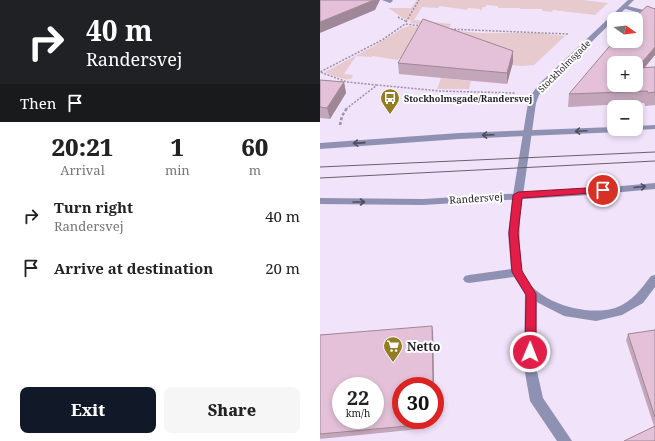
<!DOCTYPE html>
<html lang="en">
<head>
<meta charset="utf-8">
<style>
  :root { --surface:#fff; --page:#f6f6f6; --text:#222; --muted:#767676; --accent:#111827 }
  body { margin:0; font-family:"Noto Serif",serif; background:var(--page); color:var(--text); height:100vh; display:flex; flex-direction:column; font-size:15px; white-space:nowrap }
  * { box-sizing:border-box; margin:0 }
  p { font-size:13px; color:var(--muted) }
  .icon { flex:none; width:22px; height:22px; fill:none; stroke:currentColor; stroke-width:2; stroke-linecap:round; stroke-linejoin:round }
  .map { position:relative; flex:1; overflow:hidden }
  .details { display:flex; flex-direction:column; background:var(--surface); width:320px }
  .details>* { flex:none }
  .banner { background:#202124; color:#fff; overflow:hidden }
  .needle { width:26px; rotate:105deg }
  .buttons { position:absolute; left:287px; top:12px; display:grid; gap:8px }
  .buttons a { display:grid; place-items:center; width:36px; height:36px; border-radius:8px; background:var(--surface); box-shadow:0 2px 6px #0003; font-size:20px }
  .speed { position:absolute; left:12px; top:377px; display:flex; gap:8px; font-size:20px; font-weight:700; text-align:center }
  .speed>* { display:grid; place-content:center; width:52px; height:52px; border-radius:50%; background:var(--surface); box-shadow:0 2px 6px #0003; line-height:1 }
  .speed small { font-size:10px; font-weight:400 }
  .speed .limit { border:6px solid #d22; background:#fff; color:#111 }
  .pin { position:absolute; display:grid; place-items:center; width:34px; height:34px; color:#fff; margin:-17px; border:2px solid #fff; border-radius:50%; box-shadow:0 1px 4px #0007 }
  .me { position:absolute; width:44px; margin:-22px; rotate:1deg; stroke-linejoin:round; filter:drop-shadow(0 0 3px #0008) }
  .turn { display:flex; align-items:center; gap:14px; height:84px; padding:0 20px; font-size:18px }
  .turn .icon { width:52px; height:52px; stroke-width:2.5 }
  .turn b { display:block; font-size:28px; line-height:34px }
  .then { display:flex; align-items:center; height:38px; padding:0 20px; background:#0003; gap:8px; font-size:15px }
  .eta { display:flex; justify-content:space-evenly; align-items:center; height:68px; text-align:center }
  .eta b { font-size:24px; font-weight:800; line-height:28px }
  .button { display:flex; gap:8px; margin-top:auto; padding:8px 20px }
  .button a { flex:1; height:46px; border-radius:8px; background:var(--accent); color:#fff; font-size:16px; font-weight:800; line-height:46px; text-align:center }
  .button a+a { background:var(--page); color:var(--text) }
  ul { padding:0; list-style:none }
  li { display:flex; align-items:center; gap:12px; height:52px; padding:0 20px }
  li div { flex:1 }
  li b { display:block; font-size:15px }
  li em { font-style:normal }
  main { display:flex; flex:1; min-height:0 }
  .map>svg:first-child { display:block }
  .green { fill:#e7cace }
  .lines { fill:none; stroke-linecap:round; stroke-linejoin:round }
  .path-far1 { stroke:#9c92a3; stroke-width:1.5; stroke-dasharray:2 1.5; stroke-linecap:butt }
  .path { stroke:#9c92a3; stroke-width:2.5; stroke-dasharray:3 2; stroke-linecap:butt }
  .service { fill:#8e91b2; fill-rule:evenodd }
  .minor { fill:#8e91b2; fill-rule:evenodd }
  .tertiary { fill:#8e91b2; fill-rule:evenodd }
  .tram { stroke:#69616f; stroke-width:1 }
  .wall { fill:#c4a6ba }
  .shaded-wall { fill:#a08797 }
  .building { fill:#e4c1d8; stroke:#a08797; fill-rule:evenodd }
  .oneway { stroke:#4f4d60 }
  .route { fill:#e11d48; stroke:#92132f }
  .labels { text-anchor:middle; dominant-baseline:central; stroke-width:4; stroke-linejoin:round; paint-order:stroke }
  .far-street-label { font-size:9px; fill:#252029; stroke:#fff }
  .far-poi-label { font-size:9px; font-weight:bold; fill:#252029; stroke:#fff; text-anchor:start }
  .street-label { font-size:10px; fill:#252029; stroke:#fff }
  .near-poi-label { font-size:12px; font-weight:bold; fill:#252029; stroke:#fff; text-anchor:start }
</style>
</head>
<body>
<main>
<section class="details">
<div class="banner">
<div class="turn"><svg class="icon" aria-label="right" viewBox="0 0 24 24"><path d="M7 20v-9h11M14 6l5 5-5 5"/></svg><div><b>40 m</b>Randersvej</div></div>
<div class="then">Then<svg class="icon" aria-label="arrive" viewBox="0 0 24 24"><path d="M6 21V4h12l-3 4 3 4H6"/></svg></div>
</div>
<div class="eta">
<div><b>20:21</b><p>Arrival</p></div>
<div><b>1</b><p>min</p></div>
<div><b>60</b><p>m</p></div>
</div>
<ul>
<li><svg class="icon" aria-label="right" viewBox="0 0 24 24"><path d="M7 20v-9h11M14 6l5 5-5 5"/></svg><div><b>Turn right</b><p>Randersvej</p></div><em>40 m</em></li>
<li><svg class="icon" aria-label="arrive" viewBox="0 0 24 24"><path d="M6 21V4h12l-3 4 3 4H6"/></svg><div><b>Arrive at destination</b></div><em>20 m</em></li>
</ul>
<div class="button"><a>Exit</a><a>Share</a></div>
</section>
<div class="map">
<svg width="335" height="441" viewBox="0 0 335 441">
  <rect width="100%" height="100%" fill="#f0e3fa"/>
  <path class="green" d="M 97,0 L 262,0 L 288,3 L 275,15 L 233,10 L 232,12 L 222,11 L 222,9 L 200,9 L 200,8 L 178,8 L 178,6 L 166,5 L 166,7 L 163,7 L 161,11 L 160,9 L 148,8 L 147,10 L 120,6 L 118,8 L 102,7 L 94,20 L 131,24 L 129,28 L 90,23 L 91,20 L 86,20 L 68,8 L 91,8 Z
    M 89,26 L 159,33 L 218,33 L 245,36 L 214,65 L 203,66 L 79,58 L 78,60 L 53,56 L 51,57 L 36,56 L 24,74 L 33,75 L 31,79 C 22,80 13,76 5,72 L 52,47 L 83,28 Z
    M 121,78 L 151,81 L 149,89 L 117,89 Z"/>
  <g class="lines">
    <path class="path-far1" d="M 78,17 L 87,22
      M 86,22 L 99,0
      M 127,29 L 248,34
      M 57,85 L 27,82 L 0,72 L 62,40 L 85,24 L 102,26
      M 26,109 L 57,85 L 120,91 L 195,93"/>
    <path class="path" d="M 20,125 L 22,116 L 27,108"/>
    <path class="service" d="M 304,5 L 335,13 L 335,17 L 302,8 L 301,7 Z
      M 198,192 L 203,195 C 200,218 198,233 201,256 C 201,261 201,267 202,271 C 213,302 266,317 295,308 C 312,302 321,289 331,276 L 335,275 L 335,287 L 323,303 L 302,315 L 276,321 L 244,316 L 207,297 L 194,277 L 149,283 L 145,282 L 143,279 L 145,276 L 149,275 L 191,269 L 188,233 L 193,195 Z"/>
    <path class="minor" d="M 62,0 L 72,0 L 73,1 L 70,3 Z
      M 308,0 L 314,0 L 225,88 L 219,95 L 216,103 L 203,195 L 201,197 L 195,197 L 193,195 L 208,103 L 211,95 L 219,84 Z
      M 211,289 L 215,291 L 217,294 L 216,367 L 223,398 L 252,441 L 237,441 L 210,401 L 204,367 L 205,294 L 207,291 Z"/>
    <path class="tertiary" d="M 335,125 L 335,129 L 316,130 L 313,129 L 316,129 L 316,126 Z
      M 294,127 L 294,129 L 304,129 L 300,132 L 139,139 L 0,149 L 0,143 L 139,133 Z
      M 335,183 L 335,189 L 269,195 L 103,205 L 0,204 L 0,198 L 103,199 L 269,189 Z"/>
    <path class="tram" d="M 0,167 L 335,152
      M 0,178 L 335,161"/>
  </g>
  <path class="wall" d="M 193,62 L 187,84 L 79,74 L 78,63 Z
    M 325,67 L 335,67 L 335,105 L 325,106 L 324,103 L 248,107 L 249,94 Z
    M 0,80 L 24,82 L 26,93 L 10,119 L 0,118 Z
    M 335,330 L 335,441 L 334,426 L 306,340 L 308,334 Z
    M 113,331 L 114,386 L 81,386 L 81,420 L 103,420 L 100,429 L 0,439 L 0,335 Z"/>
  <path class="shaded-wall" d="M 54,0 L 60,0 L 55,10 L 0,33 L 0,22 Z
    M 335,47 L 335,55 L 316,78 L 317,68 Z
    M 193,51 L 193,62 L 187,84 L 187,73 Z
    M 24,82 L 26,93 L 10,119 L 7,108 Z
    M 112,326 L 113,331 L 114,386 L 111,386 Z
    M 101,420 L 103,420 L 100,429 L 99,425 Z"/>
  <path class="building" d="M 0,0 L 54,0 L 0,22 Z
    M 327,6 L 335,9 L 335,47 L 317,68 L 335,67 L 335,92 L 328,93 L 327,91 L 249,94 L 294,41 L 316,41 L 316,19 L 313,19 ZM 294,63 L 316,63 L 316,85 L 294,85 Z
    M 103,19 L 193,51 L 187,73 L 78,63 Z
    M 0,80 L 24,82 L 7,108 L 0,107 Z
    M 112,326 L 113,381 L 111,386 L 81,386 L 81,420 L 101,420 L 99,425 L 0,434 L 0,335 ZM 21,386 L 55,386 L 55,420 L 21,420 Z
    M 335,330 L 335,417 L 308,334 Z
    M 335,426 L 335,441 L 304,441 Z"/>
  <defs><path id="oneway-shaft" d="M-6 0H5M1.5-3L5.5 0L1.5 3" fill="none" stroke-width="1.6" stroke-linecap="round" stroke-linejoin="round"/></defs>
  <g class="oneway">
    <use href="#oneway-shaft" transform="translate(261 131) rotate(177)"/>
    <use href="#oneway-shaft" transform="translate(168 135) rotate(178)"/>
    <use href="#oneway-shaft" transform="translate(39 143) rotate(176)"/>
    <use href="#oneway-shaft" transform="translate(320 187) rotate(-5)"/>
    <use href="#oneway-shaft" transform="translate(39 202)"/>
  </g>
  <path class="route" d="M 283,187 L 287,190 L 286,192 L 202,198 L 198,233 L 202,271 L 216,294 L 216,352 L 214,356 L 210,357 L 206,356 L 205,352 L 206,295 L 192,272 L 189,233 L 193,195 L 198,192 Z"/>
  <defs>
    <g id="bus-pin" transform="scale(1)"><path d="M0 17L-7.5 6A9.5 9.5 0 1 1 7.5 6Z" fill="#947d24" stroke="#fff"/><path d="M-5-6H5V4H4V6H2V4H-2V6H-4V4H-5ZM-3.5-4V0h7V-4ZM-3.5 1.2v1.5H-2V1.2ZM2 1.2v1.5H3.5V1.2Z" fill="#fff"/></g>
    <g id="supermarket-pin" transform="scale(1)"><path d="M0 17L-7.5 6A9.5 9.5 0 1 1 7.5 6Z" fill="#947d24" stroke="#fff"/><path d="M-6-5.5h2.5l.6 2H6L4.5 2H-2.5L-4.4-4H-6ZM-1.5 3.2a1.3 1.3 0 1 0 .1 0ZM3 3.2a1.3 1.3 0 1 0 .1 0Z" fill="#fff"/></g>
  </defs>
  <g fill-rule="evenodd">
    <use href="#bus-pin" x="70" y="98"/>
    <use href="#supermarket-pin" x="73" y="346"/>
  </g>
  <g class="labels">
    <g class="far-street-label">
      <text transform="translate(244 66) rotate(-45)">Stockholmsgade</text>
    </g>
    <g class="far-poi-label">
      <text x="84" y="98">Stockholmsgade/Randersvej</text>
    </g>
    <g class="street-label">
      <text transform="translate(156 198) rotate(-4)">Randersvej</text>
    </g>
    <g class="near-poi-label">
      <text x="87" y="346">Netto</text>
    </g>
  </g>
</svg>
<div class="buttons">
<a><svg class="needle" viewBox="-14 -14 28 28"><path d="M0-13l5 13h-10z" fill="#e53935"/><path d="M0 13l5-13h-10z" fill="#767676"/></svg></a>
<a>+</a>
<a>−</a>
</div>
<div class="speed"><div>22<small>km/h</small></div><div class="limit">30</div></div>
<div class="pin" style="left:283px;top:190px;background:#d93025"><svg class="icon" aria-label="arrive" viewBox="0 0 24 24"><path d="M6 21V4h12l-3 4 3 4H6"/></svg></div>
<svg class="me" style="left:210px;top:352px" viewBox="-20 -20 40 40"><circle r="17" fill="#e11d48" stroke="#fff" stroke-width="3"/><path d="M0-11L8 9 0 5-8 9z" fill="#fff"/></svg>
</div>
</main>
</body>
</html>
